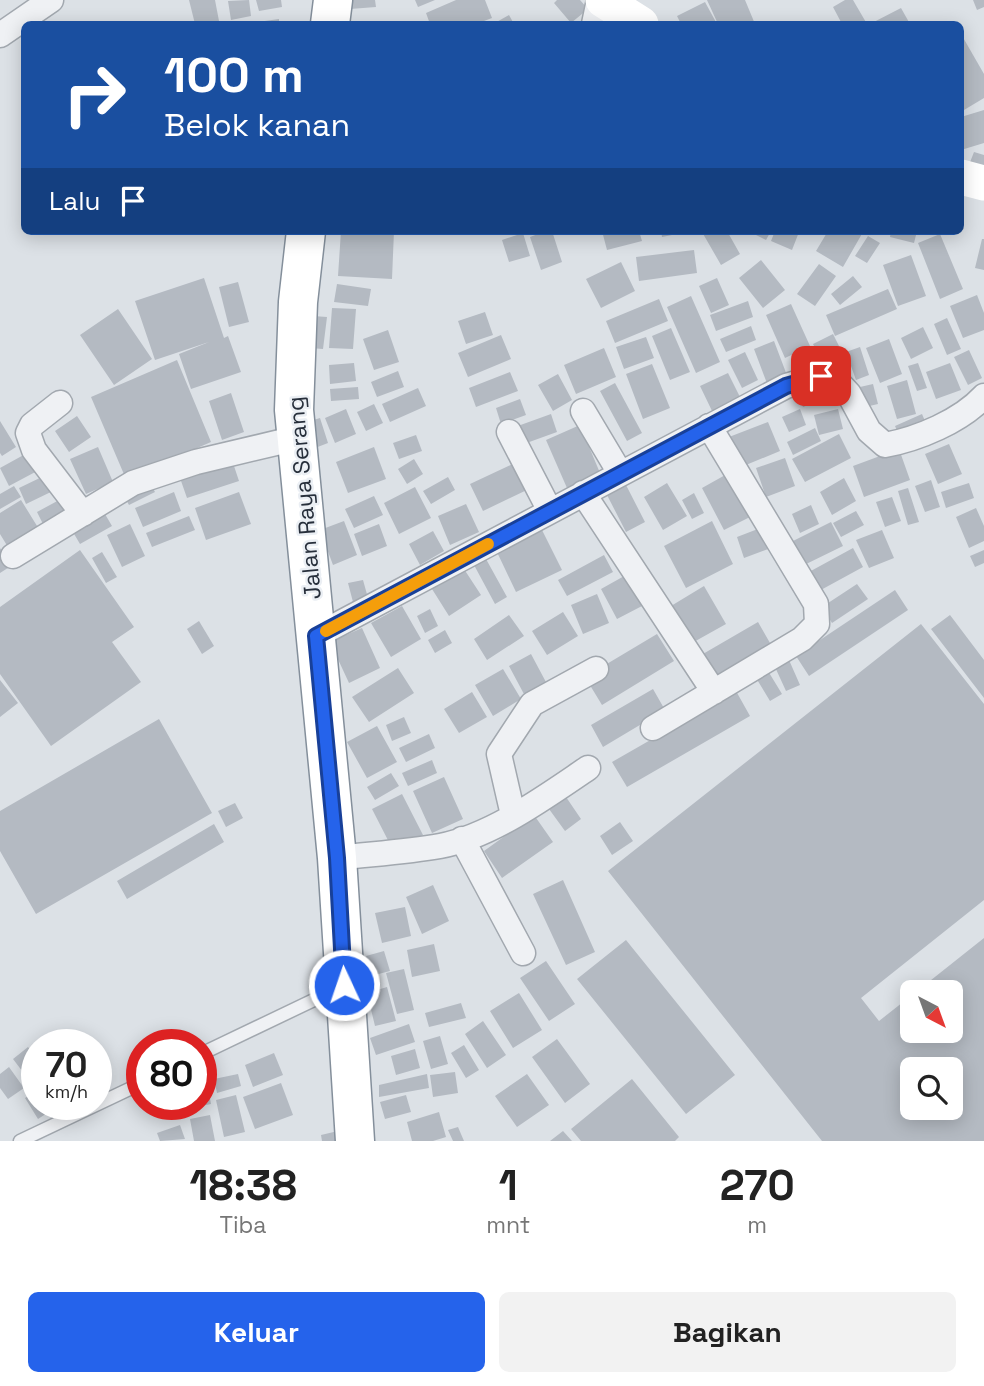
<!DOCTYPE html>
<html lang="id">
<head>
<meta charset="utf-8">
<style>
  :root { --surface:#fff; --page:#f2f2f2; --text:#222; --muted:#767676; --accent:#2563eb }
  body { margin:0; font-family:"Space Grotesk",sans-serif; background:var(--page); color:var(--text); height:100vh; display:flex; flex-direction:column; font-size:26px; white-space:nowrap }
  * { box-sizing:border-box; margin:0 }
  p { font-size:23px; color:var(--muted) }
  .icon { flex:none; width:38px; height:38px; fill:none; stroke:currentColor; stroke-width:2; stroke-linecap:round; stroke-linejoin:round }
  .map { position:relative; height:1141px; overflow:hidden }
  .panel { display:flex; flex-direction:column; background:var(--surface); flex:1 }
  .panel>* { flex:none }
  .hud { position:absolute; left:21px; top:21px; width:943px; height:214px; border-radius:10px; box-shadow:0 4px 18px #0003; background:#1a4fa0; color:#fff; overflow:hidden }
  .needle { width:46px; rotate:139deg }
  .controls { position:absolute; left:900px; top:980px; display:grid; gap:14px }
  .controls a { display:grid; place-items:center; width:63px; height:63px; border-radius:10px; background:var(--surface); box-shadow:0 4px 18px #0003; font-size:35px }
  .speed { position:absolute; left:21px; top:1029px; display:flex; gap:14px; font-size:35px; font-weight:700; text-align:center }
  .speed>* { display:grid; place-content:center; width:91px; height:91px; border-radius:50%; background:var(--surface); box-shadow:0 4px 18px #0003; line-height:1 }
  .speed small { font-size:18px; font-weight:400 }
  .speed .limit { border:10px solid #d22; background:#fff; color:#111 }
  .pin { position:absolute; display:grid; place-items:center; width:60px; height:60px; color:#fff; margin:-30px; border-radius:14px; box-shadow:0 4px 10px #0006 }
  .me { position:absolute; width:77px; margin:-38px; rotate:357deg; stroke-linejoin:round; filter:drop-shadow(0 0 5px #0008) }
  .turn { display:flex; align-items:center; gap:24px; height:147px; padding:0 28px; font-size:32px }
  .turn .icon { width:91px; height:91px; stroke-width:2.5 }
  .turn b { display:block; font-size:49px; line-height:60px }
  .then { display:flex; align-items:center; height:66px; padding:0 28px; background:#0003; gap:14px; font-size:26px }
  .eta { display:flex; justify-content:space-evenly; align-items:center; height:119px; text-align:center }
  .eta b { font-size:42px; font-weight:600; line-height:49px }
  .action { display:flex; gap:14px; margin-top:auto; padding:14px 28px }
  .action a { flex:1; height:80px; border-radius:10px; background:var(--accent); color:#fff; font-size:28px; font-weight:600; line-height:80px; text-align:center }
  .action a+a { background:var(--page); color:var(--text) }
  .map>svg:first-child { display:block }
  .building { fill:#b4bac2; fill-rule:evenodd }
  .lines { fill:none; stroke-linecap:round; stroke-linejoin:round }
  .service-casing { stroke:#a2a8af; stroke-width:15 }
  .minor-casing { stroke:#a2a8af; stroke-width:27 }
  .trunk-casing { stroke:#848f9b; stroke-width:41 }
  .service { stroke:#eff1f4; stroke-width:12 }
  .minor { stroke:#eff1f4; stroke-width:24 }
  .secondary { stroke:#fff; stroke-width:35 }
  .trunk { stroke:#fff; stroke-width:38 }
  .route-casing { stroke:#184099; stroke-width:18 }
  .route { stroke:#2563eb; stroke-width:12 }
  .slow { stroke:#f59e0b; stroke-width:12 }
  .labels { text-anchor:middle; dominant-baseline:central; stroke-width:5; stroke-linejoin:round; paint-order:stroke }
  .street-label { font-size:23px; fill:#272f3b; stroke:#ebeff4 }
</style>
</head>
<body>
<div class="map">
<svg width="984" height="1141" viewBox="0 0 984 1141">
  <rect width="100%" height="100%" fill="#dce1e6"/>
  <path class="building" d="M 189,0 L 215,0 L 219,21 L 195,24 Z
    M 249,0 L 251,16 L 231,20 L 228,1 Z
    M 256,0 L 281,0 L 282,7 L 259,11 Z
    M 349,0 L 375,0 L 376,7 L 350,9 Z
    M 415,0 L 435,0 L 418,7 Z
    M 456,0 L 485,0 L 492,18 L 476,24 L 430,24 L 426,13 Z
    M 557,0 L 580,0 L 588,9 L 571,23 L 554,3 Z
    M 707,0 L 745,0 L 755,24 L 718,24 Z
    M 845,0 L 853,0 L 867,24 L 842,24 L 833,7 Z
    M 973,0 L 984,0 L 984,7 L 977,10 Z
    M 705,2 L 717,24 L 681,24 L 677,16 Z
    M 901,8 L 910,24 L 870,24 Z
    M 509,15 L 514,24 L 493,24 Z
    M 279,19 L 279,24 L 251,24 L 251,23 Z
    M 961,34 L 984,74 L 984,98 L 964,110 L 961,105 Z
    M 984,110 L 984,143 L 961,150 L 961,117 Z
    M 974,152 L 984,155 L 984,177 L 967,170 Z
    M 341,231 L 394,231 L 392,279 L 338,276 Z
    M 546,231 L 552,231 L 562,262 L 541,270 L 530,237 Z
    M 602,231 L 639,231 L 642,241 L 607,250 Z
    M 661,231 L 686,231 L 687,232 L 662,237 Z
    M 704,231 L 727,231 L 740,254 L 721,265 L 702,232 Z
    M 753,231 L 771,231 L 766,240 L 752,233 Z
    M 775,231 L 799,232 L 792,250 L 771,241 Z
    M 828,231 L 863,232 L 843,267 L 816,251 Z
    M 891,231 L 917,231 L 914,243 L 890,237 Z
    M 523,233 L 530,256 L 509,262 L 502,240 Z
    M 940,234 L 963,289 L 940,299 L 918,243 Z
    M 868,236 L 880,243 L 867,263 L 855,256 Z
    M 982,239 L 984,239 L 984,270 L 975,268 Z
    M 694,250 L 697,273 L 639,281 L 636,257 Z
    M 911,255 L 926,296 L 898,306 L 883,265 Z
    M 761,260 L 785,290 L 763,308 L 739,278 Z
    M 621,262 L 635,291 L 601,308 L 586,279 Z
    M 819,264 L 836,276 L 815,306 L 797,294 Z
    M 853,276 L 862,287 L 840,305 L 831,294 Z
    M 204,278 L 224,338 L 228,336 L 241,372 L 191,389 L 179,354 L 209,342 L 155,360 L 135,301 Z
    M 717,278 L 729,305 L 711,313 L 699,286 Z
    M 238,282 L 249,322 L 229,327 L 219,287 Z
    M 337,284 L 371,289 L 368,306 L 334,302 Z
    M 888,289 L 897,309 L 835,336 L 826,315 Z
    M 977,295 L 984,313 L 984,330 L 963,338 L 950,306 Z
    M 691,296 L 720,362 L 696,373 L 667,307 Z
    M 659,299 L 668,321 L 615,343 L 606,321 Z
    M 748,301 L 753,317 L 716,331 L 710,315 Z
    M 791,304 L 810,346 L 785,358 L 766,315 Z
    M 332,308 L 356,309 L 353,349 L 329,348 Z
    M 118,309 L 152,359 L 114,385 L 80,335 Z
    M 485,312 L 493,335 L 466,344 L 458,321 Z
    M 313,316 L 327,317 L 323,349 L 310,348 Z
    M 947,318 L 961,349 L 947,355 L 934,324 Z
    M 751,326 L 756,340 L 726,352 L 720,339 Z
    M 923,327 L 933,348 L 911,359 L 901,338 Z
    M 671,328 L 690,372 L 670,380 L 652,336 Z
    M 388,330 L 399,362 L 374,370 L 363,339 Z
    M 833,334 L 847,362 L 827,371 L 813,344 Z
    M 501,335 L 511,359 L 468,377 L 458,353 Z
    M 646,337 L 654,358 L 624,369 L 616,347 Z
    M 889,339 L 902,374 L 880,383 L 866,348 Z
    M 774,341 L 788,378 L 768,386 L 754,349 Z
    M 860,347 L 869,375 L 856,380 L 846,352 Z
    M 604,348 L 616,377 L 576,394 L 564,365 Z
    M 969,350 L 982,378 L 968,385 L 954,357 Z
    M 745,352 L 758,380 L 742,388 L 728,360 Z
    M 177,360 L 211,442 L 126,479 L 91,397 Z
    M 354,363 L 356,381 L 330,384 L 329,365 Z
    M 918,363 L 927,388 L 917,391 L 908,366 Z
    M 950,363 L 961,390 L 936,399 L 926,372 Z
    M 652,364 L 670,408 L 643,419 L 626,374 Z
    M 398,371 L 404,387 L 377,397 L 371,382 Z
    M 510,372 L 518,391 L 476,407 L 469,388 Z
    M 728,373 L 741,399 L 713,413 L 700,386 Z
    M 558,374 L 572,400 L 553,411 L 538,385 Z
    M 907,380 L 916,414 L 897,419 L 887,386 Z
    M 615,383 L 642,433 L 627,441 L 600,391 Z
    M 812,383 L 819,401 L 803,407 L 795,389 Z
    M 873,384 L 878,404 L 865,407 L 860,387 Z
    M 358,387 L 359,399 L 331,401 L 330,389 Z
    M 418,388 L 426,406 L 390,422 L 382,404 Z
    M 231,393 L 244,432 L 222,440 L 209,401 Z
    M 520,399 L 526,415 L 501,424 L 496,408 Z
    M 374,404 L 383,423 L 366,431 L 357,412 Z
    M 346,409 L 356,434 L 335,443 L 325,418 Z
    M 800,409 L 806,425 L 789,432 L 782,417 Z
    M 838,409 L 843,429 L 819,435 L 814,415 Z
    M 551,414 L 557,432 L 521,445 L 515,427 Z
    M 922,414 L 928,428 L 901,440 L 895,426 Z
    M 77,416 L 91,437 L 69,452 L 55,431 Z
    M 320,418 L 328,443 L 315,448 L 307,422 Z
    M 0,421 L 16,447 L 2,456 L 0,453 Z
    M 768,422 L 780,451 L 741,467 L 729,437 Z
    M 580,425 L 600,473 L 567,488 L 546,440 Z
    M 815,428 L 821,441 L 793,455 L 787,442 Z
    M 839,434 L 851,458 L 805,482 L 792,459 Z
    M 416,435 L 422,451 L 399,459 L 393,443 Z
    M 949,444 L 962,474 L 938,484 L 925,454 Z
    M 98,447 L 113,482 L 86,494 L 70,459 Z
    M 374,447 L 386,479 L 348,493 L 336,462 Z
    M 899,449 L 910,480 L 864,497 L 853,466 Z
    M 29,452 L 39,470 L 9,486 L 0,468 Z
    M 785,458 L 795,486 L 766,497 L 756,468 Z
    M 414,459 L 423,474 L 407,484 L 398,469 Z
    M 232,460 L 239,481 L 187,498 L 180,478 Z
    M 519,461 L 531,488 L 483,511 L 470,484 Z
    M 48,474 L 55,490 L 26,504 L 19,488 Z
    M 727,474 L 750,517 L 724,530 L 702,488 Z
    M 448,477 L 455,490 L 431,504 L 423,491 Z
    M 844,478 L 856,501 L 832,515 L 820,492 Z
    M 931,480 L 940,507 L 925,512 L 915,486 Z
    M 150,483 L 155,492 L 129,505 L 124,496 Z
    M 667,483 L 687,516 L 663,530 L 644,497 Z
    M 969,483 L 974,498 L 946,508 L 941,492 Z
    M 626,485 L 645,522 L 626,532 L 607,495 Z
    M 14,486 L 21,497 L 0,509 L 0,494 Z
    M 415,487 L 431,518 L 399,534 L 384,503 Z
    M 908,488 L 919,522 L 908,525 L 898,491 Z
    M 174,492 L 181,511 L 143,527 L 135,508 Z
    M 239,492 L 251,524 L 206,540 L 195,508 Z
    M 694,493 L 704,513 L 692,519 L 682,500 Z
    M 374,496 L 383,515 L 354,528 L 345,509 Z
    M 892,497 L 901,521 L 885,527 L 876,502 Z
    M 61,499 L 68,513 L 44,526 L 37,512 Z
    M 21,500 L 42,534 L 11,552 L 0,534 L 0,513 Z
    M 466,504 L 479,532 L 450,545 L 438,516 Z
    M 811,505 L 819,524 L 800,533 L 792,514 Z
    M 976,508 L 984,526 L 984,541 L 969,548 L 956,517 Z
    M 102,509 L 112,526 L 80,544 L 70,527 Z
    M 856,511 L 864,525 L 841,537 L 833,523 Z
    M 189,516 L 195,530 L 152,547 L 146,533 Z
    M 344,521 L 357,555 L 333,565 L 320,530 Z
    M 712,521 L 733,564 L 686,588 L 664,546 Z
    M 831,522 L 843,546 L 800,567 L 789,543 Z
    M 130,524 L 145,556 L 122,567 L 107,535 Z
    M 379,524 L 387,546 L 362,556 L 354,534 Z
    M 763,527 L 771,548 L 744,558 L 737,537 Z
    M 541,528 L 562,570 L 516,592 L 496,550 Z
    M 882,530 L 894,558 L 869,568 L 856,540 Z
    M 433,531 L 444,551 L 420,565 L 409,544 Z
    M 0,548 L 11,566 L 0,573 Z
    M 853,548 L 863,567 L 819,591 L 809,572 Z
    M 80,550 L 134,627 L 112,642 L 141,682 L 51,746 L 0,674 L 0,607 Z
    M 984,550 L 984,563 L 975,567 L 970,556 Z
    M 102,552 L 117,577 L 106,583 L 92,558 Z
    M 604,555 L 613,572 L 567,596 L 558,580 Z
    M 486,559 L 507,597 L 495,604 L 474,565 Z
    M 464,569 L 481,595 L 449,616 L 432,589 Z
    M 626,575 L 642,606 L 617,619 L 601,589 Z
    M 363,580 L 368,598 L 353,602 L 348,583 Z
    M 857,584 L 868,599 L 832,623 L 822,607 Z
    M 704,586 L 726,624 L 692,643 L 671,606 Z
    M 895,590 L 908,610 L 809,676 L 796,656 Z
    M 597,594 L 609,623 L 583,634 L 571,605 Z
    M 402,606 L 421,639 L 391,657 L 371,623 Z
    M 430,609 L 438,626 L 425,633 L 417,616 Z
    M 563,612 L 578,636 L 547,655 L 532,631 Z
    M 509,615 L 524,636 L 487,660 L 474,639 Z
    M 950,615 L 984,660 L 984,698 L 931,629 Z
    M 199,621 L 214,646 L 202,654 L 187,629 Z
    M 758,622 L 774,650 L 712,686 L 696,658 Z
    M 921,624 L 984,704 L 984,900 L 861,998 L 879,1021 L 912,995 L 912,1031 L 950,1031 L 950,992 L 916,992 L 984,938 L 984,1141 L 822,1141 L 608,871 ZM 912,1069 L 950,1069 L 950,1108 L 912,1108 Z
    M 362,628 L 380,668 L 349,683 L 330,642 Z
    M 445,630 L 452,643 L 435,653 L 428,640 Z
    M 657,634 L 674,661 L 602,705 L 585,677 Z
    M 531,654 L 547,684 L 525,696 L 509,666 Z
    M 789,660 L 800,685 L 786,691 L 775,667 Z
    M 765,666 L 782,694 L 770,701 L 753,673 Z
    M 398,668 L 414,693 L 369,722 L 352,697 Z
    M 503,669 L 521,699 L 493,716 L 475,685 Z
    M 0,680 L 18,703 L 0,717 Z
    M 653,689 L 665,710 L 603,747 L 591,725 Z
    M 736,691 L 750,716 L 627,787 L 612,762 Z
    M 472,692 L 487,717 L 459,733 L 444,709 Z
    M 404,717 L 411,733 L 392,741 L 386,725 Z
    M 159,719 L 212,813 L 36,914 L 0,851 L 0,811 Z
    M 377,726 L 397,762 L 367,778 L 347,742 Z
    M 429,734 L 435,748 L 406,762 L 399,748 Z
    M 432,760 L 437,773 L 408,786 L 402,773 Z
    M 391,773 L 399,786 L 375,800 L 367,787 Z
    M 444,777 L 463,819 L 432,833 L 413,791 Z
    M 402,794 L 423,835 L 393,850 L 372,809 Z
    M 566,797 L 581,819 L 565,831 L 549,809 Z
    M 235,803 L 243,818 L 226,827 L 218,811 Z
    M 534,815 L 553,842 L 502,878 L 484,851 Z
    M 620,822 L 633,841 L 612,855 L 600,836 Z
    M 214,824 L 224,842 L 127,899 L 117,881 Z
    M 563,880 L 595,952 L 566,965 L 533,894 Z
    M 433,885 L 449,921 L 422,934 L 406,897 Z
    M 405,907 L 411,936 L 382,943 L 375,913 Z
    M 626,940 L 735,1075 L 686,1114 L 577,979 Z
    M 434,944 L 440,971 L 412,977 L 407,950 Z
    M 384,951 L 390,971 L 371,976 L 366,956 Z
    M 546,961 L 575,1004 L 549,1021 L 520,978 Z
    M 404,969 L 414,1010 L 397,1014 L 386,973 Z
    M 387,987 L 396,1021 L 375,1026 L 367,993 Z
    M 519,993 L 542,1030 L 513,1048 L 490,1011 Z
    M 461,1003 L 466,1018 L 429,1027 L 425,1013 Z
    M 483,1021 L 506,1055 L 487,1068 L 465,1034 Z
    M 409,1024 L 415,1042 L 376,1055 L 370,1038 Z
    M 440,1036 L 448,1064 L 431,1069 L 423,1041 Z
    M 557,1039 L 590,1084 L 565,1103 L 532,1057 Z
    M 464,1045 L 479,1070 L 466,1078 L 451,1053 Z
    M 28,1047 L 37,1058 L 37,1080 L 32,1084 L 13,1059 Z
    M 415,1049 L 420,1068 L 396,1075 L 391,1056 Z
    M 274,1053 L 283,1075 L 253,1087 L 245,1065 Z
    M 9,1067 L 24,1088 L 8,1099 L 0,1088 L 0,1074 Z
    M 455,1072 L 458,1093 L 433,1097 L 430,1075 Z
    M 238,1074 L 241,1086 L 217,1093 L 214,1079 Z
    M 427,1074 L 429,1088 L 379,1097 L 379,1085 Z
    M 527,1074 L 549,1105 L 517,1127 L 495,1096 Z
    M 632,1079 L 679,1137 L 675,1141 L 581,1141 L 571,1129 Z
    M 281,1083 L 293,1115 L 255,1129 L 243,1097 Z
    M 208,1088 L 211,1104 L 187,1109 L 186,1104 L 201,1104 L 201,1089 Z
    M 37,1091 L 37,1104 L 61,1104 L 38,1119 L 25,1098 Z
    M 236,1095 L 245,1132 L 224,1137 L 216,1100 Z
    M 406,1095 L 411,1112 L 385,1119 L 380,1102 Z
    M 439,1112 L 446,1137 L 433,1141 L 412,1141 L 407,1122 Z
    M 210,1115 L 215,1141 L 194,1141 L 190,1119 Z
    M 180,1125 L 185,1139 L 160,1141 L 157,1133 Z
    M 458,1127 L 464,1141 L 453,1141 L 448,1130 Z
    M 338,1131 L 341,1141 L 322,1141 L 321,1135 Z
    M 563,1131 L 572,1141 L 550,1141 Z"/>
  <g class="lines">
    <g class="service-casing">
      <path id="service" d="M 201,1054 L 341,987
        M 20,1141 L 142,1083"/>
    </g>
    <g class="minor-casing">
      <path id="minor" d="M 594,24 L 599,0
        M 0,35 L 51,0
        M 60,403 L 32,425 L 28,433 L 34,450 L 83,514
        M 583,411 L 620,473
        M 509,432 L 550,511
        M 583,493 L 714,692
        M 13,556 L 133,483 L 196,462 L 297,438
        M 316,636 L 786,386 L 821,376 L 836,380 L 849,394 L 869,431 L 885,445 C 918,439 961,421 984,396
        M 653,728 L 802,639 L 817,624 L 816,604 L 709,426
        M 513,815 L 499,754 L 532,704 L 596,669
        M 462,839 L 523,953
        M 337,858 C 371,854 406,852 440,846 C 492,836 545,797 588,768"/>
    </g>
    <g class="trunk-casing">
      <path id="trunk" d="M 330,24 L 333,0
        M 306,231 L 298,302 L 294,410 L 337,858 L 355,1141"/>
    </g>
    <use href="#service" class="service"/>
    <use href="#minor" class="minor"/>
    <path class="secondary" d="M 603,0 L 641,24
      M 961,177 L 984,183"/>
    <use href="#trunk" class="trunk"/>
  </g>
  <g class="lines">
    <g class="route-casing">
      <path id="route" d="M 344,985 L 337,858 L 316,636 L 786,386 L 821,376"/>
    </g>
    <use href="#route" class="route"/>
    <path class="slow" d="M 326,631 L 488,544"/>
  </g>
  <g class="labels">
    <g class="street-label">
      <text transform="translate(304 498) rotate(-95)">Jalan Raya Serang</text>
    </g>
  </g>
</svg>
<div class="controls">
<a><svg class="needle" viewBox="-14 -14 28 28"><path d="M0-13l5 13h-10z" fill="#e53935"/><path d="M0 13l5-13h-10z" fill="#767676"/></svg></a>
<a><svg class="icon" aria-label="search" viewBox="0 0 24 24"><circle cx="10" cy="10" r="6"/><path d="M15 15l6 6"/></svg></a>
</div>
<div class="speed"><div>70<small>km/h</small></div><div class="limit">80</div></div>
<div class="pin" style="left:821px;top:376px;background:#d93025"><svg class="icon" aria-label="arrive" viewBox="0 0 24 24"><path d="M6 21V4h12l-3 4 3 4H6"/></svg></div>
<svg class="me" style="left:344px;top:985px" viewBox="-20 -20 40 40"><circle r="17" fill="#2563eb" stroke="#fff" stroke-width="3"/><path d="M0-11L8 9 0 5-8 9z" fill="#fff"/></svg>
<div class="hud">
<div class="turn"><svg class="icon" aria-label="right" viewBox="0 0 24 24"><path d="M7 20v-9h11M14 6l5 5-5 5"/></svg><div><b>100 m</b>Belok kanan</div></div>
<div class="then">Lalu<svg class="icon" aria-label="arrive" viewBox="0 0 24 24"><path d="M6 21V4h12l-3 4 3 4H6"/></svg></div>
</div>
</div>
<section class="panel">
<div class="eta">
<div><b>18:38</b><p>Tiba</p></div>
<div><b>1</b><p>mnt</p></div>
<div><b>270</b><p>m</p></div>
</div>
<div class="action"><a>Keluar</a><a>Bagikan</a></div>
</section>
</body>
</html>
